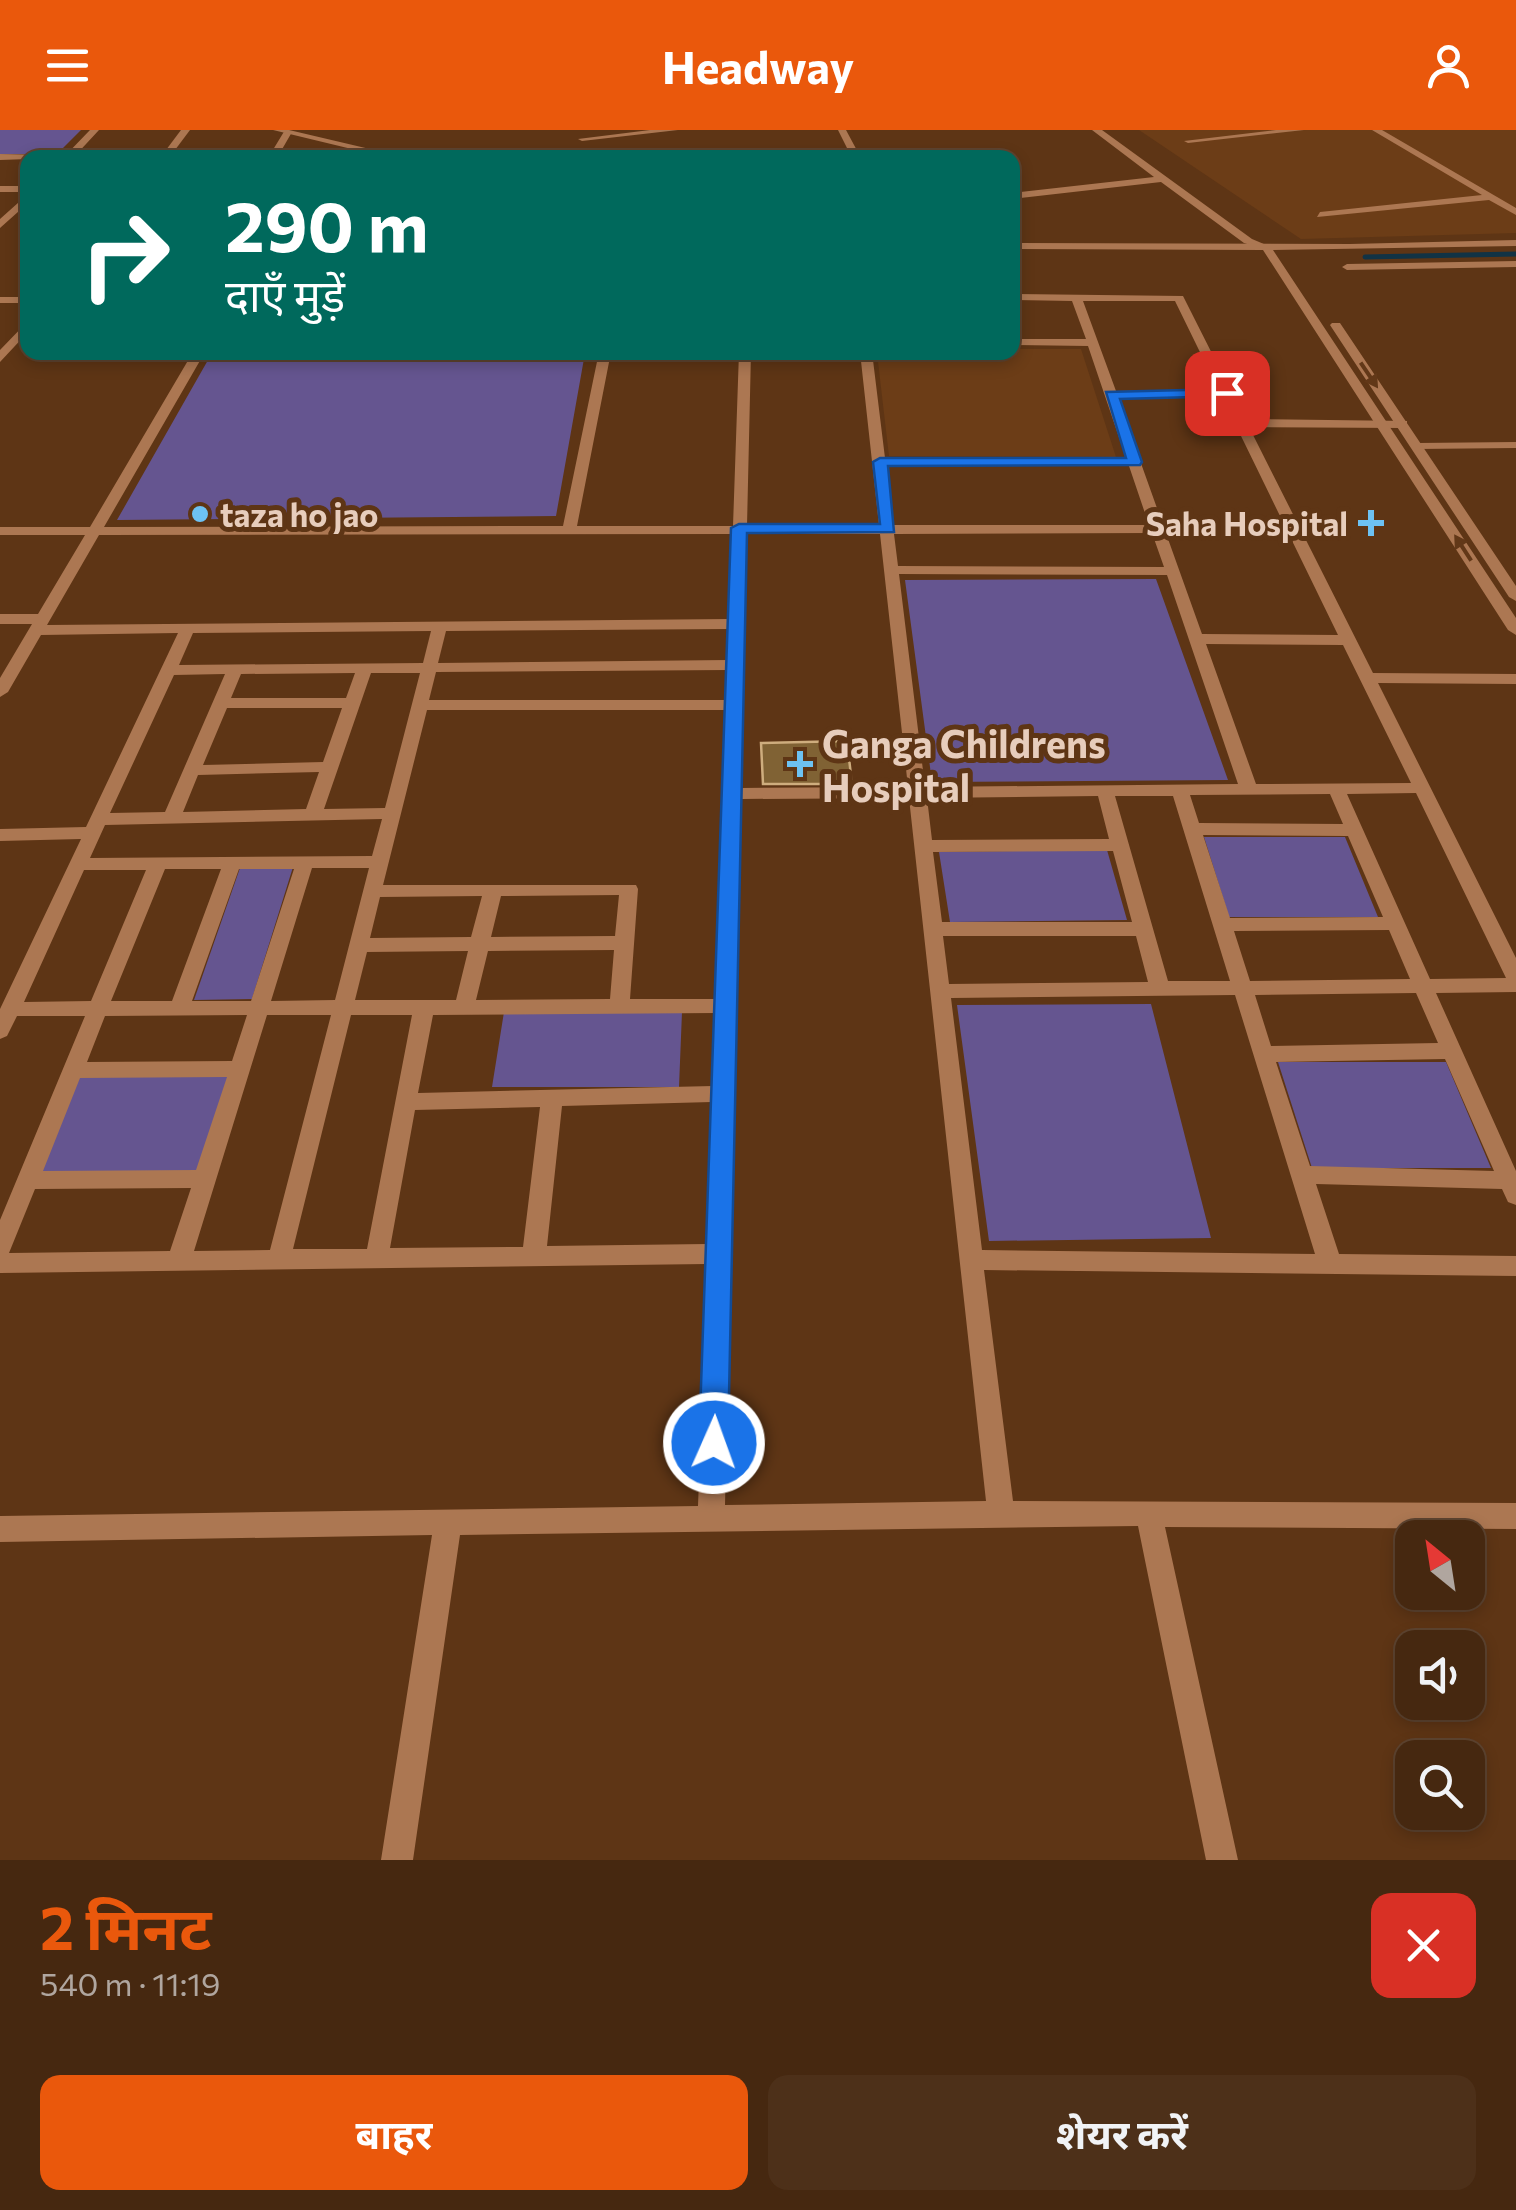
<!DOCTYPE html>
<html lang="hi">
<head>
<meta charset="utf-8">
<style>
  :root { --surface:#462810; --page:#4d3019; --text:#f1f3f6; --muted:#b0a69f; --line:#5e4430; --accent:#ea580c }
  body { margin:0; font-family:Commissioner,"Noto Sans Devanagari",sans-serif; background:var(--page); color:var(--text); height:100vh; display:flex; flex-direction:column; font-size:38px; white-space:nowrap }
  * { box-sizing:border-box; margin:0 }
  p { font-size:32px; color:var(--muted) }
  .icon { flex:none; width:55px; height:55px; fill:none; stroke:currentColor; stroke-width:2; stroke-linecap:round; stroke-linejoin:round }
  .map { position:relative; height:1730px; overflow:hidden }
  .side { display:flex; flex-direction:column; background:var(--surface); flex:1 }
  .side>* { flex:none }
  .top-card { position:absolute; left:20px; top:20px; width:1000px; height:210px; border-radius:20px; box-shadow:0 5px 15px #0003,0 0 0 2px var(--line); background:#00695c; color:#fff; overflow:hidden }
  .needle { width:65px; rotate:330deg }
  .fabs { position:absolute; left:1395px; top:1390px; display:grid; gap:20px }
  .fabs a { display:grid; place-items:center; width:90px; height:90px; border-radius:20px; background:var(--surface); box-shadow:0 5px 15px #0003,0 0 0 2px var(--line); font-size:50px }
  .pin { position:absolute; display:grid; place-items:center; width:85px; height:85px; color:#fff; margin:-42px; border-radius:20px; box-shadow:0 5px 15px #0006 }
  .me { position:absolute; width:110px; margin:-55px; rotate:2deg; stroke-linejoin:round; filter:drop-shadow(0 0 8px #0008) }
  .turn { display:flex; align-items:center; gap:35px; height:210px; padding:0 40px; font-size:45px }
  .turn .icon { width:130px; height:130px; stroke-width:2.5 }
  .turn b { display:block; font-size:70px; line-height:85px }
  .round { display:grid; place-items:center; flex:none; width:105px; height:105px; border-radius:20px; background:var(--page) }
  .summary { display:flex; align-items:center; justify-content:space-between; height:170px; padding:0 40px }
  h1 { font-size:60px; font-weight:700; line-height:75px; color:var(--accent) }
  .action { display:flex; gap:20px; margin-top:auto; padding:20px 40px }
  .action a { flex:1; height:115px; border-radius:20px; background:var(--accent); color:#fff; font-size:40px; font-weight:700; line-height:115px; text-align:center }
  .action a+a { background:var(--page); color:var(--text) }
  header { display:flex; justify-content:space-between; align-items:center; height:130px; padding:0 40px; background:var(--accent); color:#fff; font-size:45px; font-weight:700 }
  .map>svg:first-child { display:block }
  .built { fill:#6c3d17 }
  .green { fill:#655590 }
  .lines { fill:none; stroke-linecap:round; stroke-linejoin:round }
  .stream { stroke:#113345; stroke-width:5 }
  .building { fill:#806234; stroke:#cead7e; stroke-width:2.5 }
  .service { fill:#ac7752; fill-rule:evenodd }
  .minor { fill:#ac7752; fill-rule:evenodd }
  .tertiary { fill:#ac7752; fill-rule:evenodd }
  .oneway { fill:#623818 }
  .route { fill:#1a73e8; stroke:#114b97; stroke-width:2.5 }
  .poi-dot { fill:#6dc2f3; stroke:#5e3515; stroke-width:4 }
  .labels { text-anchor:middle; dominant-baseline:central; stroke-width:10; stroke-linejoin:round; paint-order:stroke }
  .far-poi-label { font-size:32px; font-weight:bold; fill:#e7cdbc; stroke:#5e3515; text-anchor:start }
  .poi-label { font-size:38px; font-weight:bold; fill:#e7cdbc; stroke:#5e3515; text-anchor:start }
</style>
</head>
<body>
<header><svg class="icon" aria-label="menu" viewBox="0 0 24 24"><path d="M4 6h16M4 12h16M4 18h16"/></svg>Headway<svg class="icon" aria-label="person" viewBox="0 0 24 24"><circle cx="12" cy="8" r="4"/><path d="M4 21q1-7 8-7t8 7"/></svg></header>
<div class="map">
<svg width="1516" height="1730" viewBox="0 0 1516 1730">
  <rect width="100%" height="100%" fill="#5e3515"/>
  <path class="built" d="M 1139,0 L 1516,0 L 1516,103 L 1301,109 Z
    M 1013,219 L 1081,219 L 1116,327 L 889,326 L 877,223 L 1012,222 Z"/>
  <path class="green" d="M 0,0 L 81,0 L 57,24 L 0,24 Z
    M 212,223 L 585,223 L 556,386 L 117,390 Z
    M 1156,449 L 1228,650 L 932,652 L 905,450 Z
    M 1204,707 L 1345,707 L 1378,787 L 1229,787 Z
    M 1107,720 L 1127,790 L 950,792 L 939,722 Z
    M 293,737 L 252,869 L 194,870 L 240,738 Z
    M 1151,874 L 1211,1108 L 989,1111 L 957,875 Z
    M 504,882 L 682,882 L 679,957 L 492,957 Z
    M 1278,932 L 1446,932 L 1491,1038 L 1312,1038 Z
    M 228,946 L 198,1041 L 41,1043 L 79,947 Z"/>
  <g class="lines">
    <path class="stream" d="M 1365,127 L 1516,124"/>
  </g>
  <path class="building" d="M 847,611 L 852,654 L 763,654 L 761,613 Z"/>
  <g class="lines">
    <path class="service" d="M 650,0 L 678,0 L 582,11 L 578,9 Z
      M 1276,0 L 1304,0 L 1188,13 L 1184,11 Z
      M 1372,0 L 1382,0 L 1516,78 L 1516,85 L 1489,70 L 1317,87 L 1320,82 L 1482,65 Z
      M 580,18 L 671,27 L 682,20 L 758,18 L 776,28 L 765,28 L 756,22 L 684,24 L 680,28 L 637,28 L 583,22 Z
      M 1516,312 L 1516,318 L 1417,319 L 1411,316 L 1417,313 Z"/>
    <path class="minor" d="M 90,0 L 99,0 L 73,28 L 63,28 Z
      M 181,0 L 190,0 L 169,28 L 160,28 Z
      M 285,0 L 292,2 L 277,28 L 268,28 Z
      M 838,0 L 846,0 L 861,28 L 852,28 Z
      M 1092,0 L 1102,0 L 1252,109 L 1271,117 L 1266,120 L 1244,113 L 1161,52 L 1012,69 L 1012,63 L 1154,47 Z
      M 0,24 L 54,25 L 58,28 L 0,30 Z
      M 0,56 L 28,56 L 28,62 L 0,62 Z
      M 28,64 L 28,73 L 0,98 L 0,89 Z
      M 1516,131 L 1516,137 L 1347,140 L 1342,137 L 1347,134 Z
      M 1012,164 L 1183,166 L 1245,289 L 1407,291 L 1407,297 L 1403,298 L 1249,297 L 1373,543 L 1516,544 L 1516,554 L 1378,553 L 1516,828 L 1516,862 L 1436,863 L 1516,1041 L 1516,1075 L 1508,1072 L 1502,1059 L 1316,1054 L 1339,1124 L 1516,1126 L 1516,1146 L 984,1140 L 1013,1371 L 1516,1373 L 1516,1399 L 1165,1397 L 1238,1730 L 1206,1730 L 1138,1396 L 460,1405 L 413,1730 L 381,1730 L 432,1405 L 0,1412 L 0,1386 L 698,1376 L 707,1134 L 0,1143 L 0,1090 L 85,886 L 17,886 L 7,906 L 0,909 L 0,879 L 81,709 L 0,711 L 0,699 L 86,697 L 178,503 L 41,505 L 8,562 L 0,567 L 0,548 L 32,494 L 0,494 L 0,484 L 38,484 L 85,405 L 0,405 L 0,397 L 90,397 L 193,222 L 205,222 L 104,397 L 563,396 L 599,222 L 611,222 L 577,396 L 733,396 L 739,222 L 751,222 L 747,396 L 879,395 L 860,222 L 872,222 L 885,328 L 1126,328 L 1088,216 L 1012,215 L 1012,209 L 1086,209 L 1072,171 L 1012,170 ZM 1083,171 L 1175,171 L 1218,259 L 1116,261 ZM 1222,267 L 1338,505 L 1202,504 L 1118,269 ZM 886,336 L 1129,336 L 1149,395 L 893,395 ZM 1152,403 L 1164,437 L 898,436 L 894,404 ZM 733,404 L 730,489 L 47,495 L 99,405 ZM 747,404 L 880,404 L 908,657 L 741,658 ZM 899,444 L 1167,445 L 1238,654 L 925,657 ZM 729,499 L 728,530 L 438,533 L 446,501 ZM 431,501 L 423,533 L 179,535 L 193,503 ZM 1206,514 L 1343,515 L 1411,653 L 1256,654 ZM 728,540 L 727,570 L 429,570 L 436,542 ZM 355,543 L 346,568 L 231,568 L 241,544 ZM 371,543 L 420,543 L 385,678 L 324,679 ZM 225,544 L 165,682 L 110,683 L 174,545 ZM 227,578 L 342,578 L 323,632 L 203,635 ZM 427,580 L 726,580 L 716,869 L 630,869 L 638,759 L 636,755 L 383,755 ZM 319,642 L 306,679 L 183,682 L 198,645 ZM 1416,663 L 1506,848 L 1430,849 L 1347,664 ZM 1330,664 L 1343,694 L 1199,693 L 1190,665 ZM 1098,666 L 1109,709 L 932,710 L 927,668 ZM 1115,666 L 1173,666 L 1230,851 L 1168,851 ZM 909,668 L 986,1371 L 725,1375 L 741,669 ZM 382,689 L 372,726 L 90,728 L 105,695 ZM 1203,705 L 1348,706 L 1383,787 L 1230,788 ZM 1113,721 L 1132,792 L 942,792 L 933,722 ZM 312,738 L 369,738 L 335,870 L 271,871 ZM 165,739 L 221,739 L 172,871 L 111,871 ZM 239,739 L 294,739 L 251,871 L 192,871 ZM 84,740 L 146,740 L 91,871 L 24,872 ZM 619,765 L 615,806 L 491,807 L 501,766 ZM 482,766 L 471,807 L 370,808 L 380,767 ZM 1389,800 L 1410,849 L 1250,851 L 1234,801 ZM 943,806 L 1136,806 L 1148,852 L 949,854 ZM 614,820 L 610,869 L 476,870 L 488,821 ZM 468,821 L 456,870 L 355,870 L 367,822 ZM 1416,863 L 1438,913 L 1271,916 L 1255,865 ZM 1235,865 L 1315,1124 L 982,1120 L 951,868 ZM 716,883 L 713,956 L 418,963 L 433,885 ZM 247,885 L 232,931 L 87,932 L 105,886 ZM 267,885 L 331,885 L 270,1120 L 194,1121 ZM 351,885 L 412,885 L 367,1119 L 293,1119 ZM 1445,929 L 1494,1041 L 1310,1036 L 1276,932 ZM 227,947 L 196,1040 L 43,1041 L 80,948 ZM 712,972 L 707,1114 L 547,1116 L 562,976 ZM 540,977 L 523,1117 L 390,1118 L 415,980 ZM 191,1058 L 170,1121 L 9,1123 L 35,1059 Z
      M 0,167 L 28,167 L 28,173 L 0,173 Z
      M 28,191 L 28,202 L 0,232 L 0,220 Z"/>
    <path class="tertiary" d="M 273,0 L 289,0 L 408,28 L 389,28 Z
      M 1516,110 L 1516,116 L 1273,120 L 1516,488 L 1516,505 L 1508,500 L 1263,120 L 1012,119 L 1012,113 L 1350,114 Z
      M 1332,193 L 1340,193 L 1516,456 L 1516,471 L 1509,467 L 1330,195 Z"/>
  </g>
  <defs><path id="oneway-solid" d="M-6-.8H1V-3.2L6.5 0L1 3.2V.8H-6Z" transform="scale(2.5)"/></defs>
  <g class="oneway">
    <use href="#oneway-solid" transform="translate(1369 245) rotate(56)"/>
    <use href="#oneway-solid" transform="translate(1463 418) rotate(-123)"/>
  </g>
  <path class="route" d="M 1227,259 L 1234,263 L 1232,266 L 1120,269 L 1142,332 L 1140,335 L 888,336 L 894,402 L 747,403 L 728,1313 L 724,1323 L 714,1327 L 703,1323 L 699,1313 L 731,398 L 739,394 L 880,394 L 873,332 L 880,328 L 1126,328 L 1106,262 Z"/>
  <g class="poi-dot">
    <circle cx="200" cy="384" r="10"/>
    <path d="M1366 378h10v10h10v10h-10v10h-10v-10h-10v-10h10z"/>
    <path d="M795 619h10v10h10v10h-10v10h-10v-10h-10v-10h10z"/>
  </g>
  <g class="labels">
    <g class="far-poi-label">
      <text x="220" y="384">taza ho jao</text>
      <text x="1348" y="393" text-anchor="end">Saha Hospital</text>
    </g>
    <g class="poi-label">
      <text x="822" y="612">Ganga Childrens<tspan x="822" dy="44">Hospital</tspan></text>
    </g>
  </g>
</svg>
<div class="fabs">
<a><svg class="needle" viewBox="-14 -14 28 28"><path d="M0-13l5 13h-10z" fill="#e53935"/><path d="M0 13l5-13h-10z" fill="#b0a69f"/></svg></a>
<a><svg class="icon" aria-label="sound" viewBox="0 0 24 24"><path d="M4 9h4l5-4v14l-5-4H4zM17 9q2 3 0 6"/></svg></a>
<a><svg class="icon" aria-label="search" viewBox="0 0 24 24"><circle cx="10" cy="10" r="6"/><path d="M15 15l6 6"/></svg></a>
</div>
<div class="pin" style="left:1227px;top:263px;background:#d93025"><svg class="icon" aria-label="arrive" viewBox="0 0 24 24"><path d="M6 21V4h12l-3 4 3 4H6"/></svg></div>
<svg class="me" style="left:714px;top:1313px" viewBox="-20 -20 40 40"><circle r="17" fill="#1a73e8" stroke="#fff" stroke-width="3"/><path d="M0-11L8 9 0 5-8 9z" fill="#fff"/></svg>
<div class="top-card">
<div class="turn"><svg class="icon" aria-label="right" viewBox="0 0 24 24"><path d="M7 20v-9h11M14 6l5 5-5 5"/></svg><div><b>290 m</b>दाएँ मुड़ें</div></div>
</div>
</div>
<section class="side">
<div class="summary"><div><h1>2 मिनट</h1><p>540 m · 11:19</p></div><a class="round" style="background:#d93025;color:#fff"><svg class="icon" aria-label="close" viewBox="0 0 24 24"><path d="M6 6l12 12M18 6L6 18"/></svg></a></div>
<div class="action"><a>बाहर</a><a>शेयर करें</a></div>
</section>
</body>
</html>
